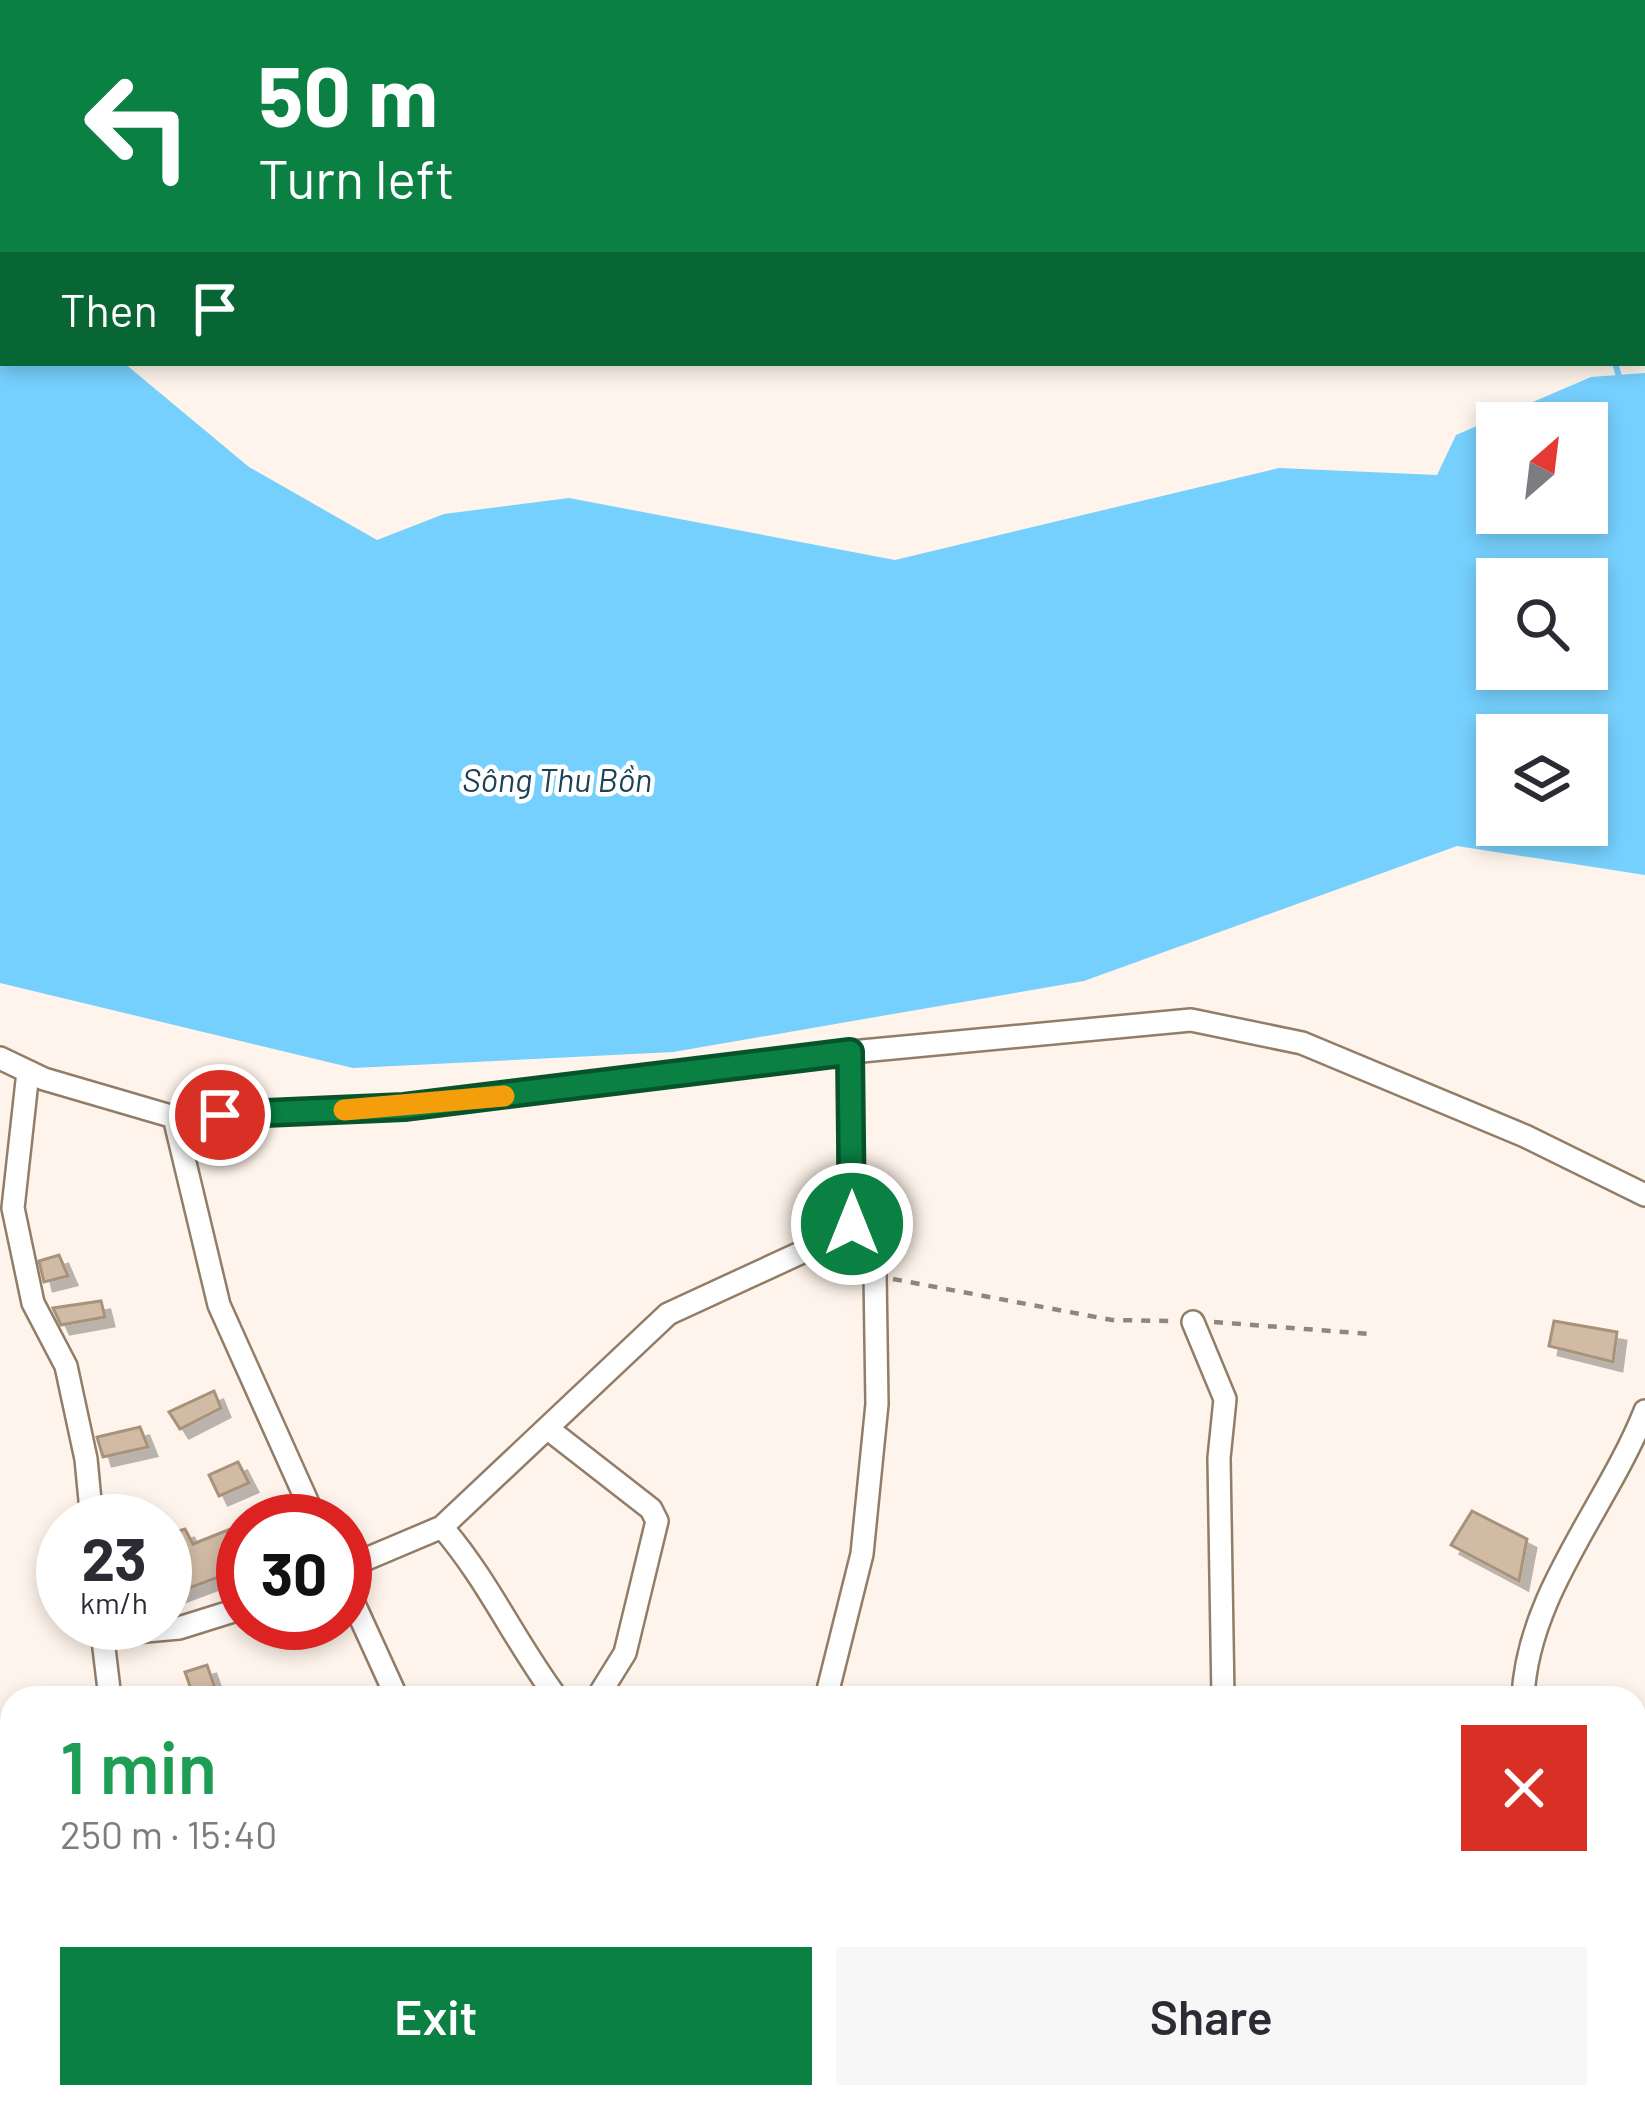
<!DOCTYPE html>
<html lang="en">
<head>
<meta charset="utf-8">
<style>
  :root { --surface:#fff; --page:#f7f7f7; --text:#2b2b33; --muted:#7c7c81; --accent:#0b8043 }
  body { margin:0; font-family:Barlow,sans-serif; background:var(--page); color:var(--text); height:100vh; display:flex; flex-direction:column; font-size:45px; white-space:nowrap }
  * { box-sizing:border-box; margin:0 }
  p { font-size:39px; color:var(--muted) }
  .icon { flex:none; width:66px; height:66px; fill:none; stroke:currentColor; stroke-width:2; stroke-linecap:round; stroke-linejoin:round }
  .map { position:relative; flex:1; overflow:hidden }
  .panel { position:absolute; left:0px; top:1686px; width:1647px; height:423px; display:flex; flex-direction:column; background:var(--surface); border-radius:36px 36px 0 0; box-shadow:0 6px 18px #0003 }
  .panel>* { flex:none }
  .top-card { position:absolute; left:0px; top:0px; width:1647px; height:366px; box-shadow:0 6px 18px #0003; background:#0b8043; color:#fff; overflow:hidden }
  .needle { width:78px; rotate:28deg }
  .buttons { position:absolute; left:1476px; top:402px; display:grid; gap:24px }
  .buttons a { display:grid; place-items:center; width:132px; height:132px; border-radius:0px; background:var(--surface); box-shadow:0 6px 18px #0003; font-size:60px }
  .speed { position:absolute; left:36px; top:1494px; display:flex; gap:24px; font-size:60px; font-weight:700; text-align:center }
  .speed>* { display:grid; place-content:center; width:156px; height:156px; border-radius:50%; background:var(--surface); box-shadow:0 6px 18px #0003; line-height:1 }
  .speed small { font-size:30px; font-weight:400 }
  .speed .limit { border:18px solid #d22; background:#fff; color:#111 }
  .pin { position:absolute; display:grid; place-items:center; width:102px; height:102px; color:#fff; margin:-51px; border:6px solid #fff; border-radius:50%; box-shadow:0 3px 12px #0007 }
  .me { position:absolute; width:132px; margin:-66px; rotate:0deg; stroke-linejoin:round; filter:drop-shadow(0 0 9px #0008) }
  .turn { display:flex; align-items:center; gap:42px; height:252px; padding:0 60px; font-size:54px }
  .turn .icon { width:156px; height:156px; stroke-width:2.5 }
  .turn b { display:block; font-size:84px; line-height:102px }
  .then { display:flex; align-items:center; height:114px; padding:0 60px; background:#0003; gap:24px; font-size:45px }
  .round { display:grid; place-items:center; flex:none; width:126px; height:126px; border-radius:0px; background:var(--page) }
  .summary { display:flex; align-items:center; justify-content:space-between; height:204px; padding:0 60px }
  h1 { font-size:72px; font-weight:600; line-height:90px; color:#1e9e55 }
  .primary-button { display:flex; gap:24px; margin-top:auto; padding:24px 60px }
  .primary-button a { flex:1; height:138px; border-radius:0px; background:var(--accent); color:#fff; font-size:48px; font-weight:600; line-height:138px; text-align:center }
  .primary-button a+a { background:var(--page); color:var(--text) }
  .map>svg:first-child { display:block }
  .green { fill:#ccdf93 }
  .water { fill:#76d0fd; fill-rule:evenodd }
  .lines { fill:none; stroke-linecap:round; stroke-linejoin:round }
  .stream { stroke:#76d0fd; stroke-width:6 }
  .building { fill:#d2bba5; stroke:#a7927c; stroke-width:3; filter:url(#shadow) }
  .street-casing { stroke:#927d68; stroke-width:26 }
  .path { stroke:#90867d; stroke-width:4.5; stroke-dasharray:9 9; stroke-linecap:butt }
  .street { stroke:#fff; stroke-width:21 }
  .route-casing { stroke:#07532c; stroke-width:30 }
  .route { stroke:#0b8043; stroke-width:21 }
  .slow { stroke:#f59e0b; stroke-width:21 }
  .labels { text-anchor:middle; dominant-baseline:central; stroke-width:9; stroke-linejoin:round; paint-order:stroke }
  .water-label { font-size:33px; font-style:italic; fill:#1b4255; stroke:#fff }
</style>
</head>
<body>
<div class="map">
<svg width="1645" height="2107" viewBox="0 0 1645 2107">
  <defs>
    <filter id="shadow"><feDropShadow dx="9" dy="9" stdDeviation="0" flood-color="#0004"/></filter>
  </defs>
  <rect width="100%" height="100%" fill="#fef4eb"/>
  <path class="green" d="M 50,2097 L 175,2097 L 178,2107 L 54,2107 Z"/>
  <path class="water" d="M 0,211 L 3,363 L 124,363 L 249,467 L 377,540 L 444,514 L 569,498 L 895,560 L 1279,468 L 1437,475 L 1456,435 L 1591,377 L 1645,373 L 1645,875 L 1457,846 L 1084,981 L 673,1052 L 353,1068 L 0,983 ZM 1497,423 L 1587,423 L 1587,513 L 1497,513 ZM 1497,579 L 1587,579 L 1587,669 L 1497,669 ZM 1497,735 L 1587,735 L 1587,825 L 1497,825 Z"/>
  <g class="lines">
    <path class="stream" d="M 1459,0 L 1461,3
      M 1615,363 L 1621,383"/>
  </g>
  <path class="building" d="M 59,1255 L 68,1276 L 44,1282 L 39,1261 Z
    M 101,1301 L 105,1317 L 61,1325 L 53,1308 Z
    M 1554,1321 L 1617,1332 L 1613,1362 L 1549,1346 Z
    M 214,1391 L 221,1408 L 180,1429 L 169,1412 Z
    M 140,1427 L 148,1447 L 103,1457 L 97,1437 Z
    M 238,1462 L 249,1483 L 219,1496 L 209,1475 Z
    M 1472,1511 L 1527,1539 L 1519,1581 L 1451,1545 Z
    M 243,1524 L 243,1545 L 219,1558 L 227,1574 L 168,1596 L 165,1560 L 180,1557 L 169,1534 L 185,1529 L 193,1544 Z
    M 207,1665 L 215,1688 L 193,1695 L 185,1672 Z"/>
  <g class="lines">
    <g class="street-casing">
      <path id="street" d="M 387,0 L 390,3
        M 555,0 L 563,0
        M 133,3 L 135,0
        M 456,3 L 459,0
        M 0,1058 L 44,1079 L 174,1117 L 404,1107 L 851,1052 L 1191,1020 L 1302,1043 L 1525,1136 L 1645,1195
        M 28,1072 L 13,1208 L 33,1303 L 66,1366 L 86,1459 L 92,1521
        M 174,1117 L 219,1305 L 316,1521
        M 1193,1322 L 1225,1399 L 1219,1458 L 1223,1698
        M 547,1428 L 651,1509 L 657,1521 L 625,1653 L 597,1698
        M 442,1527 C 488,1580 515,1642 557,1698
        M 345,1568 L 442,1527 L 668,1314 L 848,1231 L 851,1052
        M 345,1584 L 397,1698
        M 101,1623 L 110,1698
        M 102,1635 L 179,1628 L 243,1608
        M 826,1698 L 862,1554 L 877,1404 L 875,1273
        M 1523,1698 C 1527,1594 1607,1507 1645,1411
        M 1635,1895 L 1645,1898
        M 1635,2080 L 1645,2083
        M 180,2097 L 182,2107
        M 590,2097 L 595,2107
        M 406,2107 L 407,2097
        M 438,2107 L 457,2097
        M 879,2107 L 886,2097
        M 1207,2107 L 1209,2097
        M 1470,2107 L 1472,2097"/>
    </g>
    <path class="path" d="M 893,1279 L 1112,1320 L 1172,1321
      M 1214,1322 L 1370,1334"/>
    <use href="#street" class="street"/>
  </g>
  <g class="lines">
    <g class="route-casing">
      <path id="route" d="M 220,1115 L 404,1107 L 850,1052 L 852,1224"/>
    </g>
    <use href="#route" class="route"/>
    <path class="slow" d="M 344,1110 L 504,1096"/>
  </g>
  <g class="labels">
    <g class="water-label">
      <text x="557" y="779">Sông Thu Bồn</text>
    </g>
  </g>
</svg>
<div class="buttons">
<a><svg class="needle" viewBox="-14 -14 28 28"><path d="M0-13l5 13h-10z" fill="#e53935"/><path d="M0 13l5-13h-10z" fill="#7c7c81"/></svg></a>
<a><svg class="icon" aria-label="search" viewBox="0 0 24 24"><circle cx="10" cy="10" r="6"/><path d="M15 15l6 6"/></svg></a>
<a><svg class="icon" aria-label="layers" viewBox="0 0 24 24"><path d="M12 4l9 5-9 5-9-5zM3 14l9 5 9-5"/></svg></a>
</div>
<div class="speed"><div>23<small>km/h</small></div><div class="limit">30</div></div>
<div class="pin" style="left:220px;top:1115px;background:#d93025"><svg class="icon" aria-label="arrive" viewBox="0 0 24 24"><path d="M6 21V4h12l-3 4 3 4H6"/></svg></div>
<svg class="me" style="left:852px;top:1224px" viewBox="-20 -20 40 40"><circle r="17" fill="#0b8043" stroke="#fff" stroke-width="3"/><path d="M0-11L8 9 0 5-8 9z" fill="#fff"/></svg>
<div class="top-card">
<div class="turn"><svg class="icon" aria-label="left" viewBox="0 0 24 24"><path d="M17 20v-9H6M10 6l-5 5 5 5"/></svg><div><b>50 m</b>Turn left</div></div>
<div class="then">Then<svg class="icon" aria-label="arrive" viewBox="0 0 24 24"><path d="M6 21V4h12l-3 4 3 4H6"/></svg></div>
</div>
<section class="panel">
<div class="summary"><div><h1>1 min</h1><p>250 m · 15:40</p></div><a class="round" style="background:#d93025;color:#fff"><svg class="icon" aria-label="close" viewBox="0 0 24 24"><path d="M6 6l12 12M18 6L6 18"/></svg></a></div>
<div class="primary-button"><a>Exit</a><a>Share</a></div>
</section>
</div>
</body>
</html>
